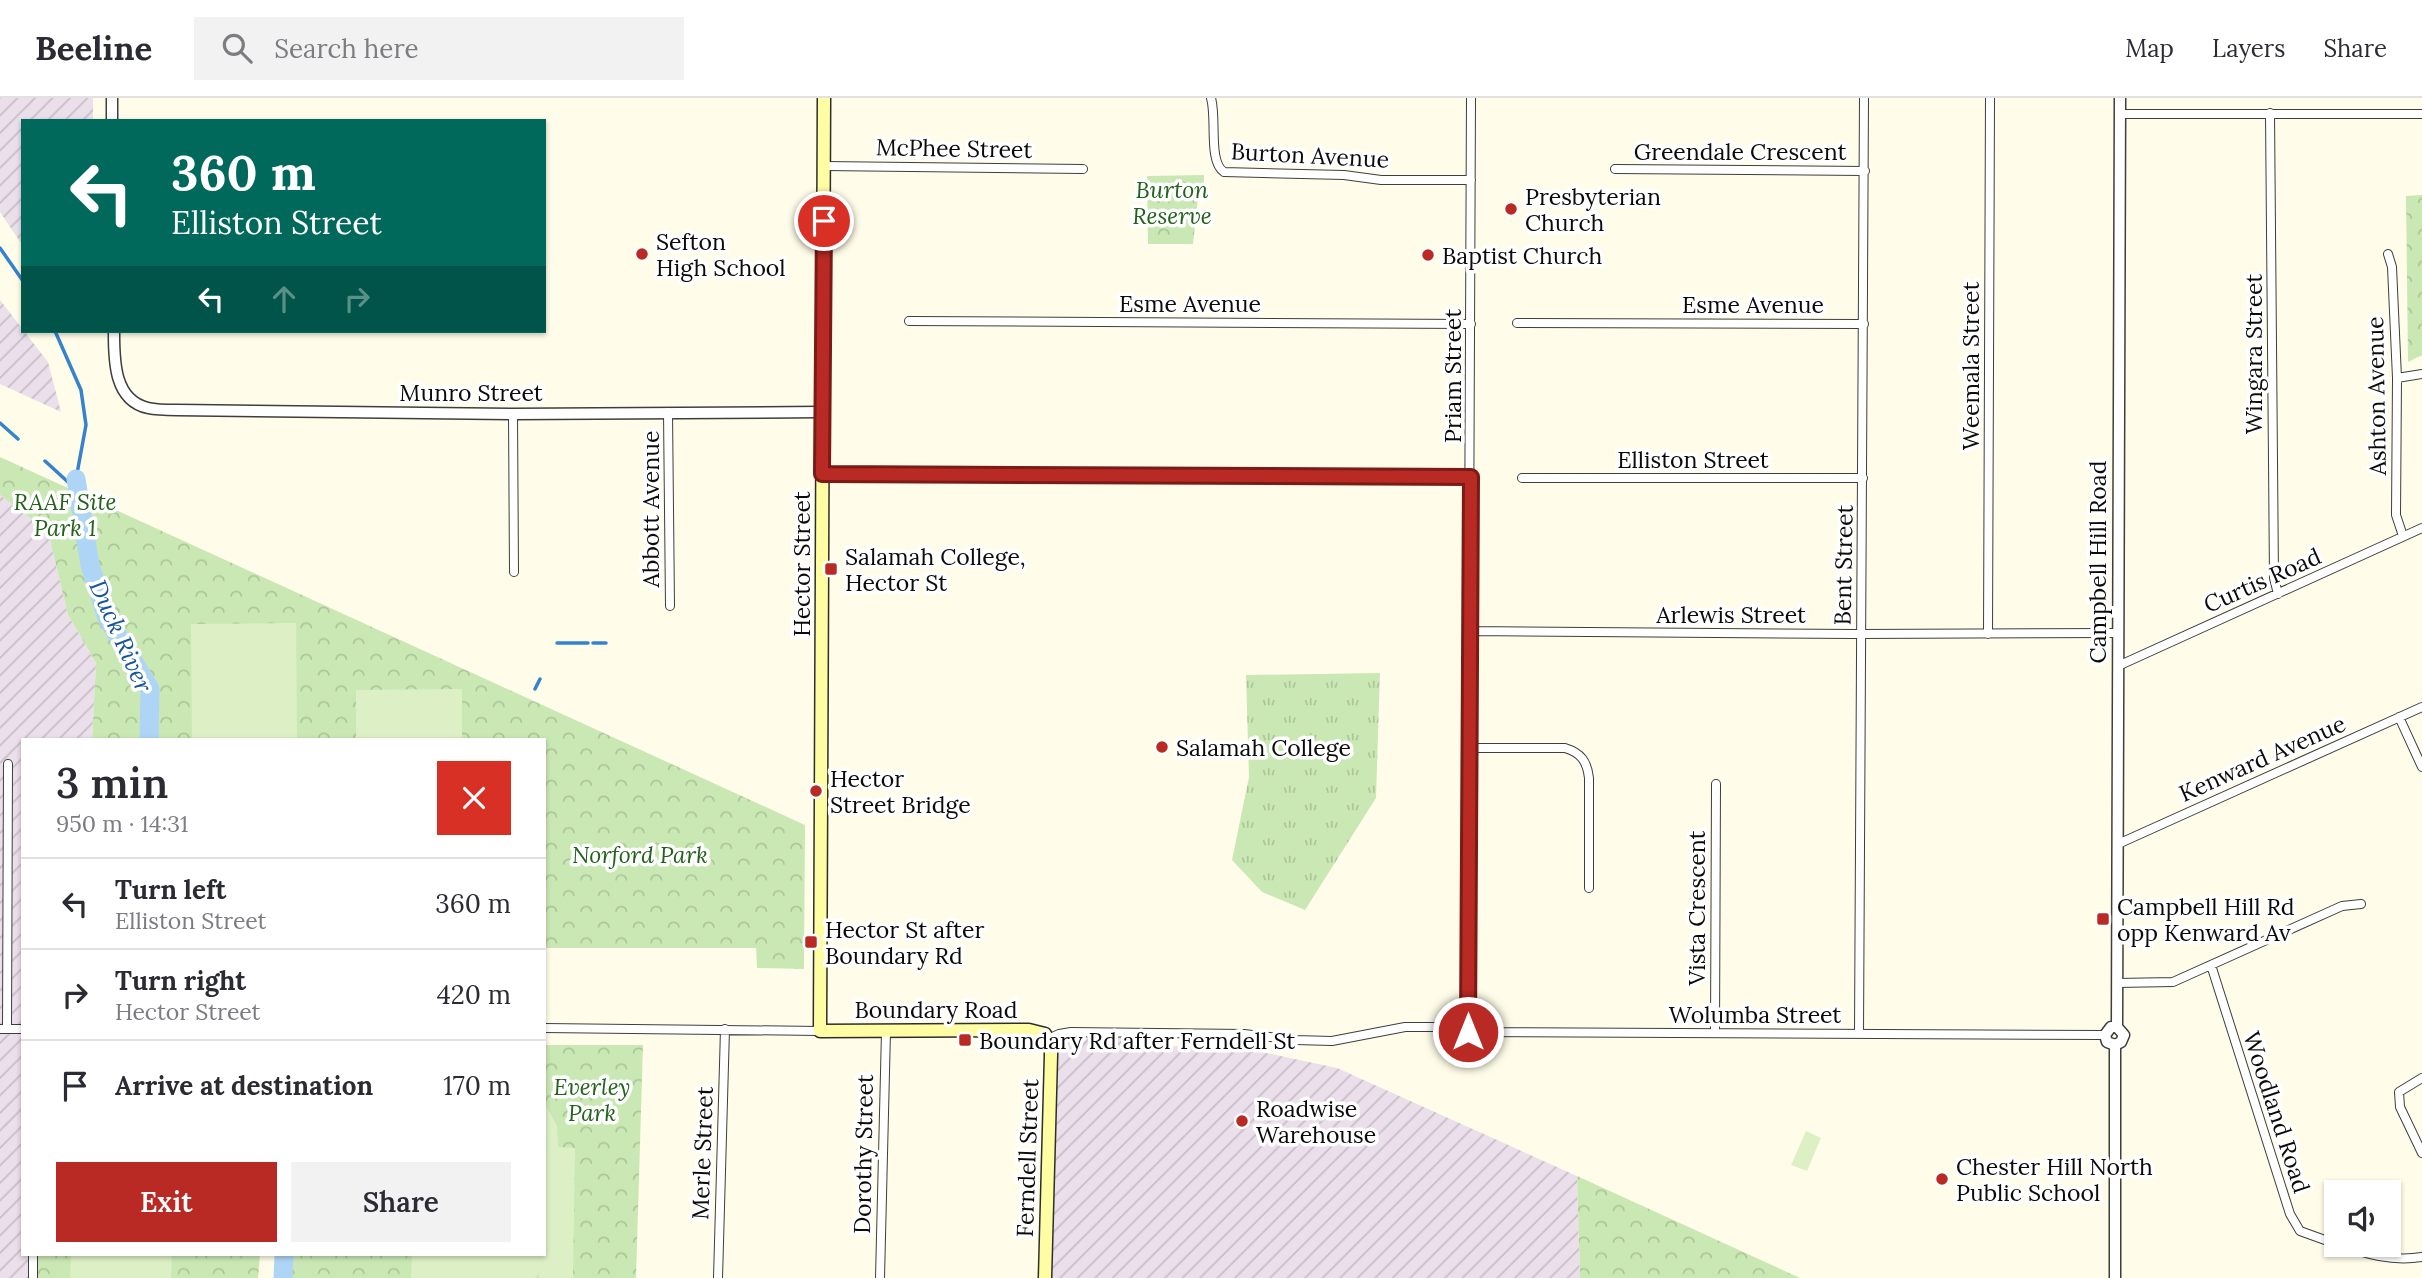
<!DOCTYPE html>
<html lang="en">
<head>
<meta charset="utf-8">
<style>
  :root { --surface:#fff; --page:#f2f2f3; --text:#2b2b33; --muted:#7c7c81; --line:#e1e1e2; --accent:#ba2a24 }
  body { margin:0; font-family:Lora,serif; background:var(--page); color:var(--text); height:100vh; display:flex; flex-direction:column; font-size:26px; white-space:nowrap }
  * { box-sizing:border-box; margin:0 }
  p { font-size:23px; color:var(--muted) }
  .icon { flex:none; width:38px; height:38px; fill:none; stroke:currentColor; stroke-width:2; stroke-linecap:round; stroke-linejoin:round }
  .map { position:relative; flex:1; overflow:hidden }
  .drawer { position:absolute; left:21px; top:640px; width:525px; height:518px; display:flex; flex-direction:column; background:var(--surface); border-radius:0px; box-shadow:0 2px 5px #0004 }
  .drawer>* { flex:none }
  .top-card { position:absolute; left:21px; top:21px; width:525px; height:214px; border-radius:0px; box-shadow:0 2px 5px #0004; background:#00695c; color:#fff; overflow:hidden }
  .controls { position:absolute; left:2324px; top:1082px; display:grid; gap:14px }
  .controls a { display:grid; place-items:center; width:77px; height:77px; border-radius:0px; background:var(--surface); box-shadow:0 2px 5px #0004; font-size:35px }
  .pin { position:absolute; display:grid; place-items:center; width:60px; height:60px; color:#fff; margin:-30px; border:4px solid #fff; border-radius:50%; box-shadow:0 2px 7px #0007 }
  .me { position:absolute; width:77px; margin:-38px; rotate:0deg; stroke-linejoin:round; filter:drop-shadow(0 0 5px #0008) }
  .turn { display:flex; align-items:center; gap:24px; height:147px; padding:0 35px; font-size:32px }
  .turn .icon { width:91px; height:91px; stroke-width:2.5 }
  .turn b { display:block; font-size:49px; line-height:60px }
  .lanes { display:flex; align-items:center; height:66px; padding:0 35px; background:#0003; justify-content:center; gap:35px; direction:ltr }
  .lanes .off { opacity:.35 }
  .round { display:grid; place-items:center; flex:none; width:74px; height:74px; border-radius:0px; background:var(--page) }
  .headline { display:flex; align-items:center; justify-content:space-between; height:119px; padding:0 35px }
  h1 { font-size:42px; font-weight:600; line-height:52px }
  .primary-button { display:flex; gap:14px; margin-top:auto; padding:14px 35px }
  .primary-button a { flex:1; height:80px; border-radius:0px; background:var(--accent); color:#fff; font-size:28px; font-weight:600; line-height:80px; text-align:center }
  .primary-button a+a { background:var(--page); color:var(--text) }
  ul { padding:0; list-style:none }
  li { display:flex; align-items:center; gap:21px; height:91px; padding:0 35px; border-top:2px solid var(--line) }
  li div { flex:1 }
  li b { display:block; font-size:26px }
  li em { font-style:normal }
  header { display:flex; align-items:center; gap:42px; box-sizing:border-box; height:98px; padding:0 35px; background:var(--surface); border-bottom:2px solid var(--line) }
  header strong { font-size:33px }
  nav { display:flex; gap:38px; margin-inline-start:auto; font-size:24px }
  .search { width:490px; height:63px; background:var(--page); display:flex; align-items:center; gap:18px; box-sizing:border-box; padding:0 24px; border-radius:0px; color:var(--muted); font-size:26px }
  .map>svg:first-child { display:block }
  .industrial { fill:url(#industrial-furrows) }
  .grass { fill:url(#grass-tufts) }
  .park { fill:url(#park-crowns) }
  .pitch { fill:#ddf0c5 }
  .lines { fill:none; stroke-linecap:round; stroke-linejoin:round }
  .stream { stroke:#3583cd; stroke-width:3.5 }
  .river { stroke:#aed5f6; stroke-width:19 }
  .minor-casing { stroke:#3e3e3e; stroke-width:10 }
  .tertiary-casing { stroke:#3e3e3e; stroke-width:13 }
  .secondary-casing { stroke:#2d2d2d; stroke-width:15 }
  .minor { stroke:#fff; stroke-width:8 }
  .tertiary { stroke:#fff; stroke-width:10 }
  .secondary { stroke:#fffda4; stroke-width:12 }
  .route-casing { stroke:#791b17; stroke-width:18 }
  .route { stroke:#ba2a24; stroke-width:12 }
  .poi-dot { fill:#ba2a24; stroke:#fff; stroke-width:2.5 }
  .labels { text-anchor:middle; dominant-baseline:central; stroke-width:7; stroke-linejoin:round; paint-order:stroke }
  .street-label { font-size:23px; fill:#0b0b0b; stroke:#fff }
  .park-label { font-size:23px; font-style:italic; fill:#24621c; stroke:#fff }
  .poi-label { font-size:23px; fill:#0b0b0b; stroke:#fff; text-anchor:start }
  .water-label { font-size:24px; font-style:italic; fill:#15559c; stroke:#fff }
</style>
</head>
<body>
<header>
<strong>Beeline</strong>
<div class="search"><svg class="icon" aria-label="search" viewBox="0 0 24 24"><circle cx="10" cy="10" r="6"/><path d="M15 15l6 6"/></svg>Search here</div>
<nav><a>Map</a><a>Layers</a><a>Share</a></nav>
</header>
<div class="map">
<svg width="2422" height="1180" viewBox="0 0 2422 1180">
  <defs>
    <pattern id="industrial-furrows" width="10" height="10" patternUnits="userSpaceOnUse" patternTransform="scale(1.75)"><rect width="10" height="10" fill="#eadfea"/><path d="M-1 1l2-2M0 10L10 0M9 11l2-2" fill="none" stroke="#c7bec7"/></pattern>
    <pattern id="grass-tufts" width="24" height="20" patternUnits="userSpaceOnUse" patternTransform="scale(1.75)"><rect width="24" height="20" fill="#cae8b4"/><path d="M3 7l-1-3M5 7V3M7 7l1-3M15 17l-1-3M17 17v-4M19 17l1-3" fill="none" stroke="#acc699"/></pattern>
    <pattern id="park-crowns" width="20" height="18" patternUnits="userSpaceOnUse" patternTransform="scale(1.75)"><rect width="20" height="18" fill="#cae8b4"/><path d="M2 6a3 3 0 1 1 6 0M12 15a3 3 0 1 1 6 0" fill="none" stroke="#acc699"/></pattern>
  </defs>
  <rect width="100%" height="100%" fill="#fffde9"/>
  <path class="industrial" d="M 0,0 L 93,0 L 93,23 L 23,23 L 23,148 L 0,114 Z
    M 0,202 L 48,264 L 61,314 L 0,286 Z
    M 0,397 L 48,434 L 68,517 L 96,565 L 92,642 L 23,642 L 23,1157 L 38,1157 L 38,1180 L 0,1180 Z
    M 1144,934 L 1145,948 L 1238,949 L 1337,970 L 1577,1078 L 1580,1180 L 1045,1180 L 1051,947 L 1060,936 Z"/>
  <path class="grass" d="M 1380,575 L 1376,700 L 1305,812 L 1262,794 L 1232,762 L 1249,679 L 1246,577 Z"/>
  <path class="park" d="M 1204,77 L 1204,89 L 1198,100 L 1193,146 L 1148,146 L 1147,78 Z
    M 2422,97 L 2422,257 L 2408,264 L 2406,98 Z
    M 0,359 L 805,727 L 804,871 L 757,870 L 756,850 L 544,850 L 544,642 L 92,642 L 96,565 L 68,517 L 48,434 L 0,397 Z
    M 544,947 L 643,947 L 636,1180 L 283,1180 L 292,1157 L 544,1157 Z
    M 1577,1078 L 1800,1180 L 1580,1180 Z
    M 38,1157 L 260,1157 L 258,1180 L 38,1180 Z"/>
  <path class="pitch" d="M 296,525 L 297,642 L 192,642 L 191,526 Z
    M 462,591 L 462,642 L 356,642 L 356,592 Z
    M 544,1004 L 557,1028 L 558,1049 L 575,1050 L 573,1180 L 539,1180 L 539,1176 L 535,1180 L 411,1180 L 412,1157 L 544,1157 Z
    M 1806,1033 L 1821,1040 L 1807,1073 L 1791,1067 Z
    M 71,1157 L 172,1157 L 171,1180 L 70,1180 Z"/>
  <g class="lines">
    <path class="stream" d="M 0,150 L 23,183
      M 55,233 L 81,292 L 86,327 L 76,381
      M 0,325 L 18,341
      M 45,363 L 79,394
      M 557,545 L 588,545
      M 593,545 L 606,545
      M 535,591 L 540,581"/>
    <path class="river" d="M 76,381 L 90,467 L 107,520 L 150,591 L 149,642
      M 283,1180 L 284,1157"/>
    <g class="minor-casing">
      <path id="minor" d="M 1211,0 C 1217,20 1208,64 1224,74 L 1344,77 L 1381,82 L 1471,82
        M 2270,15 L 2274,480 L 2278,496
        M 2120,16 L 2422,16
        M 824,68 L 1083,71
        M 1615,71 L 1865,73
        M 2388,156 L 2392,169 L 2397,280 L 2396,417 L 2403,438
        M 909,223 L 1471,226
        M 1517,225 L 1864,226
        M 2397,280 L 2422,276
        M 668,314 L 670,508
        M 513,316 L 514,474
        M 822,376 L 1471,378
        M 1522,380 L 1863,380
        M 1470,533 L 1856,536 L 2117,535
        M 1988,536 L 1990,0
        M 2118,568 L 2422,430
        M 2399,619 L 2422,669
        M 1469,650 L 1565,650 C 1581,655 1587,663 1589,680 L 1589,790
        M 2118,746 L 2422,609
        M 2211,867 L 2290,1116 L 2300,1133 L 2336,1146
        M 2117,885 L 2173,884 L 2342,808 L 2361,806
        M 544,930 L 820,933
        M 0,931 L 23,931
        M 7,931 L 8,666
        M 1467,934 L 1471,0
        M 1715,935 L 1716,686
        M 1859,935 L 1864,0
        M 1048,941 L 1059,936 L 1071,934 L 1244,936 L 1295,942 L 1332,943 L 1405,929 L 1440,929 L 1467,934 L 2105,937
        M 2422,980 L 2399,994 L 2400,1009 L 2422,1055
        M 2338,1146 C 2366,1156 2392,1164 2422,1159
        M 33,1157 L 33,1180
        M 718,1180 L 725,931
        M 880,1180 L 886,933"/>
    </g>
    <g class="tertiary-casing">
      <path id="tertiary" d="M 112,23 L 112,0
        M 114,233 C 114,260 113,302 148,310 C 157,312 167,312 177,312 L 513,316 L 822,314
        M 2117,929 L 2120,0
        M 2115,947 L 2115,1180
        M 2115,947 L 2107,944 L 2105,937 L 2111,929 L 2117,929
        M 2115,947 L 2121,944 L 2124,937 L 2117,929"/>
    </g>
    <g class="secondary-casing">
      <path id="secondary" d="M 824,0 L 820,933 L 1029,932 L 1045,936 L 1051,947 L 1051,957 L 1045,1180"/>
    </g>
    <use href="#minor" class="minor"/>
    <use href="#tertiary" class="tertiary"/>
    <use href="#secondary" class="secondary"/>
  </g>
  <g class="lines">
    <g class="route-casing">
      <path id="route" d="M 824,123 L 822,376 L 1471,379 L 1468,934"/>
    </g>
    <use href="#route" class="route"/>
  </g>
  <g class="poi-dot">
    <circle cx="1511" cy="111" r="7"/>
    <circle cx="642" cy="156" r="7"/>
    <circle cx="1428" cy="157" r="7"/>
    <rect x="824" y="464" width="14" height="14" rx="3.5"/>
    <circle cx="1162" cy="649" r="7"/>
    <circle cx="816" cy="693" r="7"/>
    <rect x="2096" y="814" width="14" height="14" rx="3.5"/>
    <rect x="804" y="837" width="14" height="14" rx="3.5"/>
    <rect x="958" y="935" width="14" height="14" rx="3.5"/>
    <circle cx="1242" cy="1023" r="7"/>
    <circle cx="1942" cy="1081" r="7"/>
  </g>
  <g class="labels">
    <g class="street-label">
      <text transform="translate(954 50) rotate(1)">McPhee Street</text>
      <text x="1740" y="53">Greendale Crescent</text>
      <text transform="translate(1310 57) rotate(3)">Burton Avenue</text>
      <text x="1190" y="205">Esme Avenue</text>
      <text x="1753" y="206">Esme Avenue</text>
      <text transform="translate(2253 256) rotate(-90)">Wingara Street</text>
      <text transform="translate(1970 268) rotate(-90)">Weemala Street</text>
      <text transform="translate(1452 278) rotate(-90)">Priam Street</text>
      <text x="471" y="294">Munro Street</text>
      <text transform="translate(2376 298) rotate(-91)">Ashton Avenue</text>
      <text x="1693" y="361">Elliston Street</text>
      <text transform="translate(650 411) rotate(-90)">Abbott Avenue</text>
      <text transform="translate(2097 464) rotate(-90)">Campbell Hill Road</text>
      <text transform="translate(801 466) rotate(-90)">Hector Street</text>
      <text transform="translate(1843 467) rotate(-89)">Bent Street</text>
      <text transform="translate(2262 482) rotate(-24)">Curtis Road</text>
      <text x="1731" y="516">Arlewis Street</text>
      <text transform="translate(2262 660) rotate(-24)">Kenward Avenue</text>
      <text transform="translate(1696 810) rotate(-90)">Vista Crescent</text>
      <text x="936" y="911">Boundary Road</text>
      <text x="1755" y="916">Wolumba Street</text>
      <text transform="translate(2277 1014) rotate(72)">Woodland Road</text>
      <text transform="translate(702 1055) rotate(-88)">Merle Street</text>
      <text transform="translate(863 1056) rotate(-89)">Dorothy Street</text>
      <text transform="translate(1027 1060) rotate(-88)">Ferndell Street</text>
    </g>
    <g class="park-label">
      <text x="1172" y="91">Burton<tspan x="1172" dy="26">Reserve</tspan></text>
      <text x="65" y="403">RAAF Site<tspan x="65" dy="26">Park 1</tspan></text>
      <text x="640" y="756">Norford Park</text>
      <text x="592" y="988">Everley<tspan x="592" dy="26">Park</tspan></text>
    </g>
    <g class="poi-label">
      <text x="1525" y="98">Presbyterian<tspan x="1525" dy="26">Church</tspan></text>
      <text x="656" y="143">Sefton<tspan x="656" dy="26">High School</tspan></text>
      <text x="1442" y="157">Baptist Church</text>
      <text x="845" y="458">Salamah College,<tspan x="845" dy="26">Hector St</tspan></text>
      <text x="1176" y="649">Salamah College</text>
      <text x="830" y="680">Hector<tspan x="830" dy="26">Street Bridge</tspan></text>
      <text x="2117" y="808">Campbell Hill Rd<tspan x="2117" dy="26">opp Kenward Av</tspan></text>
      <text x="825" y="831">Hector St after<tspan x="825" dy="26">Boundary Rd</tspan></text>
      <text x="979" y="942">Boundary Rd after Ferndell St</text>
      <text x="1256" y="1010">Roadwise<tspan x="1256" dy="26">Warehouse</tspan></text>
      <text x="1956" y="1068">Chester Hill North<tspan x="1956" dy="26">Public School</tspan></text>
    </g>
    <g class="water-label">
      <text transform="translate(121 538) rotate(66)">Duck River</text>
    </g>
  </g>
</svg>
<div class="controls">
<a><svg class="icon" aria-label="sound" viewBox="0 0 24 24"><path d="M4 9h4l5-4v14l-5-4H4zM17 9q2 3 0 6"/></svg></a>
</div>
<div class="pin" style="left:824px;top:123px;background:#d93025"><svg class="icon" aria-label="arrive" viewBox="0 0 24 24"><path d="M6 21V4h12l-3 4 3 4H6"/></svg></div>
<svg class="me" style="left:1468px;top:934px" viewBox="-20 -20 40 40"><circle r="17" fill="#ba2a24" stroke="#fff" stroke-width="3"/><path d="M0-11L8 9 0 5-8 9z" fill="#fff"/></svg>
<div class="top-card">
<div class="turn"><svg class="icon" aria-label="left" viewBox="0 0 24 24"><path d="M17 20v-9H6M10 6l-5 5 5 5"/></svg><div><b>360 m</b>Elliston Street</div></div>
<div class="lanes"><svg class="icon" aria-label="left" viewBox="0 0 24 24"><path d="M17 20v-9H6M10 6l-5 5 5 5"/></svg><svg class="icon off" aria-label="ahead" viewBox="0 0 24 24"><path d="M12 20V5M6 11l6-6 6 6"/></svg><svg class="icon off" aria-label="right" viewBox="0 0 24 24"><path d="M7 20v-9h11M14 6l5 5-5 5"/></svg></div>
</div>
<section class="drawer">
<div class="headline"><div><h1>3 min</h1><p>950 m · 14:31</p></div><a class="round" style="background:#d93025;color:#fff"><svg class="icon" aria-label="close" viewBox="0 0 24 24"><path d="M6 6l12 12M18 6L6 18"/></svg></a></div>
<ul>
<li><svg class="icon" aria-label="left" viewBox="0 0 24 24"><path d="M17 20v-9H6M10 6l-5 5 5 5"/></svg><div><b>Turn left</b><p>Elliston Street</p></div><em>360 m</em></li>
<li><svg class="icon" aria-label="right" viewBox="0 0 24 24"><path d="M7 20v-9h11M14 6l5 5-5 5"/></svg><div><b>Turn right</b><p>Hector Street</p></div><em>420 m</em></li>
<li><svg class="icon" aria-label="arrive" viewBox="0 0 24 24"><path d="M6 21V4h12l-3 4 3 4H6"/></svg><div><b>Arrive at destination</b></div><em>170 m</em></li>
</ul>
<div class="primary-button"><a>Exit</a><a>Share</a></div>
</section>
</div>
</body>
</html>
